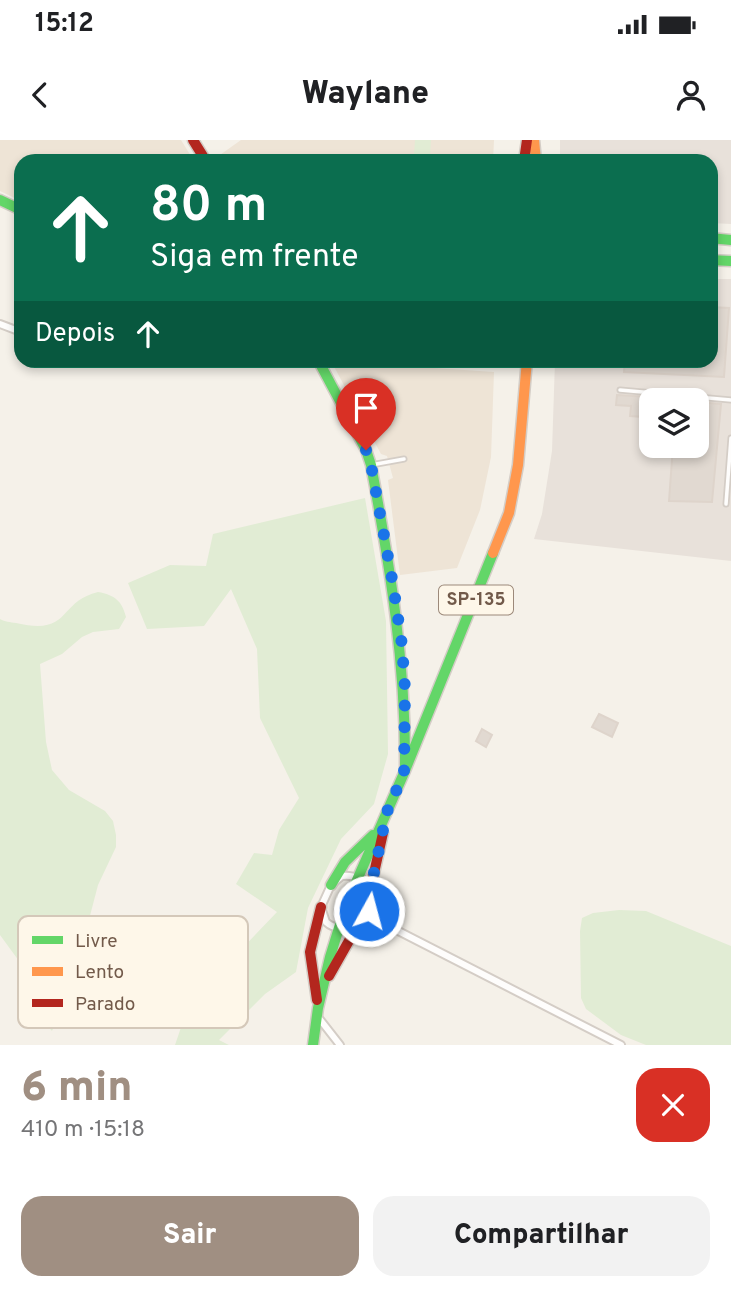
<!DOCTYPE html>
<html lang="pt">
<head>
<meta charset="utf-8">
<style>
  :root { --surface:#fff; --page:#f2f2f2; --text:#202124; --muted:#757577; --accent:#a08f82 }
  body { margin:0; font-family:Overpass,sans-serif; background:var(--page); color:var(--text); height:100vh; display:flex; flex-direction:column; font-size:26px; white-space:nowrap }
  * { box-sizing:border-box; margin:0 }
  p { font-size:23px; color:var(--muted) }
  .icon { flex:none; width:38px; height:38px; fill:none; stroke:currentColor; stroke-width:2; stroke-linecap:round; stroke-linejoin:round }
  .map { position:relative; height:905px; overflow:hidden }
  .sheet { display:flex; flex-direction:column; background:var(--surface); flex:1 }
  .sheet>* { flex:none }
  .hud { position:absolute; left:14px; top:14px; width:704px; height:214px; border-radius:21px; box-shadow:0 4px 10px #0003; background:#0b6e4f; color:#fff; overflow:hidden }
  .controls { position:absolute; left:639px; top:248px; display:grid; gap:14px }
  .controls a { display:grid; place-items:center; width:70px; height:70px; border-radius:14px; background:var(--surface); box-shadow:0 4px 10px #0003; font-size:35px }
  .pin { position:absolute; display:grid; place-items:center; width:60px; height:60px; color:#fff; margin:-72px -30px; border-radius:50% 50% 50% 0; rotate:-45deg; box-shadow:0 0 7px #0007 }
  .pin .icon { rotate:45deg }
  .me { position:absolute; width:77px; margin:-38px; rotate:7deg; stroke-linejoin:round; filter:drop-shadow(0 0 5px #0008) }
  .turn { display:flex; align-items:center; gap:24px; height:147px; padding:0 21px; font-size:32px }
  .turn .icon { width:91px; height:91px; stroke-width:2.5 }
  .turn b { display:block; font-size:49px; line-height:60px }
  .then { display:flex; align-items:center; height:66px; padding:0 21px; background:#0003; gap:14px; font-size:26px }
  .round { display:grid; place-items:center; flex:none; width:74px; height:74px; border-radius:21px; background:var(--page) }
  .summary { display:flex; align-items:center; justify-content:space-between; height:119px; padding:0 21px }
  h1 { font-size:42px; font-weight:800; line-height:52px; color:var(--accent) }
  .action { display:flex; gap:14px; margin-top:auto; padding:14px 21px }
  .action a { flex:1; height:80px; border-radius:21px; background:var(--accent); color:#fff; font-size:28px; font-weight:800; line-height:80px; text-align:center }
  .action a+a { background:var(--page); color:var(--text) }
  .status { display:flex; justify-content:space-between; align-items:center; height:49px; padding:0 35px; background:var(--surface); direction:ltr }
  .status svg { height:19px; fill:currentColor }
  header { display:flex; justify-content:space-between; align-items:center; height:91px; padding:0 21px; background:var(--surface); font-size:32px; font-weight:800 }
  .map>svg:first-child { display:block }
  .residential { fill:#eee4d6 }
  .industrial { fill:#e8e1da; fill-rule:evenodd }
  .green { fill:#e1ecd4 }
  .building { fill:#e1d9d1; stroke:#ded4cb; stroke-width:2 }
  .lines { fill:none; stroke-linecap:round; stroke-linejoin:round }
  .lane-casing { stroke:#d4cdc6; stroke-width:7 }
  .street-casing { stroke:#d4cdc6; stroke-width:10 }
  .fast-casing { stroke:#d4cdc6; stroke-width:13 }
  .slow-casing { stroke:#d4cdc6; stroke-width:13 }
  .jam-casing { stroke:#d4cdc6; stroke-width:13 }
  .lane { stroke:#fefdfc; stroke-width:3.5 }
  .street { stroke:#fefdfc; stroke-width:6 }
  .fast { stroke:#63d668; stroke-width:10 }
  .slow { stroke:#ff974d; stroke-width:10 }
  .jam { stroke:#b3261e; stroke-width:10 }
  .route { stroke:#1a73e8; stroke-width:12; stroke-dasharray:0 21.6 }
  .labels { text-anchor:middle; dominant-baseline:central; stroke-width:5; stroke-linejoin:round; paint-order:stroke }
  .shield { fill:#fef7e9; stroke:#9c897a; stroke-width:2 }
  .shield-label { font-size:18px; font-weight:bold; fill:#725a4a }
  .key { fill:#fef7e9; stroke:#d4c8b9; stroke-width:2 }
  .key-label { font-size:19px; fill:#725a4a }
</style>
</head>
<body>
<div class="status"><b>15:12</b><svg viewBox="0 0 49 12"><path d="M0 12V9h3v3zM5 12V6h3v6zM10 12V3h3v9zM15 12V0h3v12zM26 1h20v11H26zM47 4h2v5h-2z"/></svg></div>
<header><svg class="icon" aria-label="back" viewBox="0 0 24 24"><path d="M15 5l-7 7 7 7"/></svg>Waylane<svg class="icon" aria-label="person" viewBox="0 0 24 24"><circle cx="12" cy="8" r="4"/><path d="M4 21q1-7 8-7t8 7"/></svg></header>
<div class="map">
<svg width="731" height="905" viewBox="0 0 731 905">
  <rect width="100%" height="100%" fill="#f5f1e9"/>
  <path class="residential" d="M 0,0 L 181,0 L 194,21 L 21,21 L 21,61 L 0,51 Z
    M 241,0 L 494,0 L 493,21 L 220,21 L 217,17 Z
    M 331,221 L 494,232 L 491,317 L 480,370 L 457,428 L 400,435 L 388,340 L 393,338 L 387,316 L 381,314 Z"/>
  <path class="industrial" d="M 560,0 L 731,0 L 731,84 L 711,83 L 710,21 L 560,21 Z
    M 711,139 L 731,139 L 731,421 L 534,399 L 542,374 L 552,311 L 555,221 L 710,220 ZM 651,261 L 696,261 L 696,306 L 651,306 Z"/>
  <path class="green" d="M 415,0 L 431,0 L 430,17 L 414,15 Z
    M 365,358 L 386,481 L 388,614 L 374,664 L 341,699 L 308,768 L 296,832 L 265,854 L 219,900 L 229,905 L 175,905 L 189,864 L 277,772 L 236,744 L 254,713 L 272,715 L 279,690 L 299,658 L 260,578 L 257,509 L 231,449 L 204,486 L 147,489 L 128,443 L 170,425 L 206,426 L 213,394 Z
    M 98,452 C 115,455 122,461 126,477 L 119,489 L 93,492 L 82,497 L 62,514 L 40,524 L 46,602 L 52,630 L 69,650 L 105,671 L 113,681 L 116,695 L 116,707 L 98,745 L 80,814 L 67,841 L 63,866 L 52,891 L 43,881 L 19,821 L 0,795 L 0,479 C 5,482 10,482 16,483 C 72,496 57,462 98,452 Z
    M 619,770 L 646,771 L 731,806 L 731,905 L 646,905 L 621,895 L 586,869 L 581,858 L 580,791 L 582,778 L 593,773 Z"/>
  <path class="building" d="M 710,167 L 729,168 L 724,237 L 624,232 L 625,220 L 710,220 Z
    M 617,255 L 666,258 L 666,261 L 651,261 L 651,285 L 643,285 L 644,277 L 630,276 L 631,266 L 616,265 Z
    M 696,262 L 721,264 L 712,362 L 669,361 L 673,306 L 696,306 Z
    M 599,574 L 618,583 L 612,597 L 592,587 Z
    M 482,589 L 492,595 L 486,607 L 476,601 Z"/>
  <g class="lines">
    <g class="lane-casing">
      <path id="lane" d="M 620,250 L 731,260
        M 371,325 L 404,319
        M 726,364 L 731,298"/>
    </g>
    <g class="street-casing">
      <path id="street" d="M 0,184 L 21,192
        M 342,736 C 368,733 378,760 364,780 C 351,786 338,793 326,782 L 321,767 L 331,745 Z
        M 367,775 L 621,905
        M 318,877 L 340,905"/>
    </g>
    <g class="fast-casing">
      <path id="fast" d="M 0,60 L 21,70
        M 710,98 L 731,100
        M 710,120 L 731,121
        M 318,220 L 366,310 L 371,325 C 390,426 406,525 405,628
        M 331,745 L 345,722 L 373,695
        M 313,905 L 318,868 L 330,817 L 346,765 L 404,633 L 493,413"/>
    </g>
    <g class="slow-casing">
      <path id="slow" d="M 534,0 L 536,21
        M 493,413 L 509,373 L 518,325 L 527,220"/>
    </g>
    <g class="jam-casing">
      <path id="jam" d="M 193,0 L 206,21
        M 524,21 L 527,0
        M 370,751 L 383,693
        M 329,836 L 350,799 L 364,780
        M 317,860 L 310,812 L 321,767"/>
    </g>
    <use href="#lane" class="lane"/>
    <use href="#street" class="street"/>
    <use href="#fast" class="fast"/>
    <use href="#slow" class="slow"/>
    <use href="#jam" class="jam"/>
  </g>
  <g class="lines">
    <path class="route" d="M 366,310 L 371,325 L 393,444 L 402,505 L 405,549 L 404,633 L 382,683 L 383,691 L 370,751 L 369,771"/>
  </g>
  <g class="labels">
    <rect class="shield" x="439" y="445.5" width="74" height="29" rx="5"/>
    <g class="shield-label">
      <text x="476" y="460">SP-135</text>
    </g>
  </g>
  <rect x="18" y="776" width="230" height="112" rx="10" class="key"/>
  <rect x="32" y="796" width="31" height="8" fill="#63d668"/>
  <rect x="32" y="827" width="31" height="9" fill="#ff974d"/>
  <rect x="32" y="859" width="31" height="8" fill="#b3261e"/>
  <g class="key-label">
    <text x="75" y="807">Livre</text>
    <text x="75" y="838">Lento</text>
    <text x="75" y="870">Parado</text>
  </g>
</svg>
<div class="controls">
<a><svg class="icon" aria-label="layers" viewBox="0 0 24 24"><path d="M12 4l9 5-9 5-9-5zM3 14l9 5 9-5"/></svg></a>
</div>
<div class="pin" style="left:366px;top:310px;background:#d93025"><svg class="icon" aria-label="arrive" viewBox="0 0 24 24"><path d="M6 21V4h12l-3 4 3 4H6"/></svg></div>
<svg class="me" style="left:369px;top:771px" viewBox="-20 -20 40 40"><circle r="17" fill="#1a73e8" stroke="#fff" stroke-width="3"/><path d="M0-11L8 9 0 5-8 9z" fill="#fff"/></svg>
<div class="hud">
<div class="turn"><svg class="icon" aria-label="ahead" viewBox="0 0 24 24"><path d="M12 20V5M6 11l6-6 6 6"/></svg><div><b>80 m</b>Siga em frente</div></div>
<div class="then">Depois<svg class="icon" aria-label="ahead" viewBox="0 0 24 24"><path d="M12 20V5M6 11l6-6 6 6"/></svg></div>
</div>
</div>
<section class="sheet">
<div class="summary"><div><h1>6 min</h1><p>410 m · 15:18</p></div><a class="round" style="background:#d93025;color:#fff"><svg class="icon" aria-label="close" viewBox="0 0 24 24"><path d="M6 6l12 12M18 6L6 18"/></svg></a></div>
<div class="action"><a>Sair</a><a>Compartilhar</a></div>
</section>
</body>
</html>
